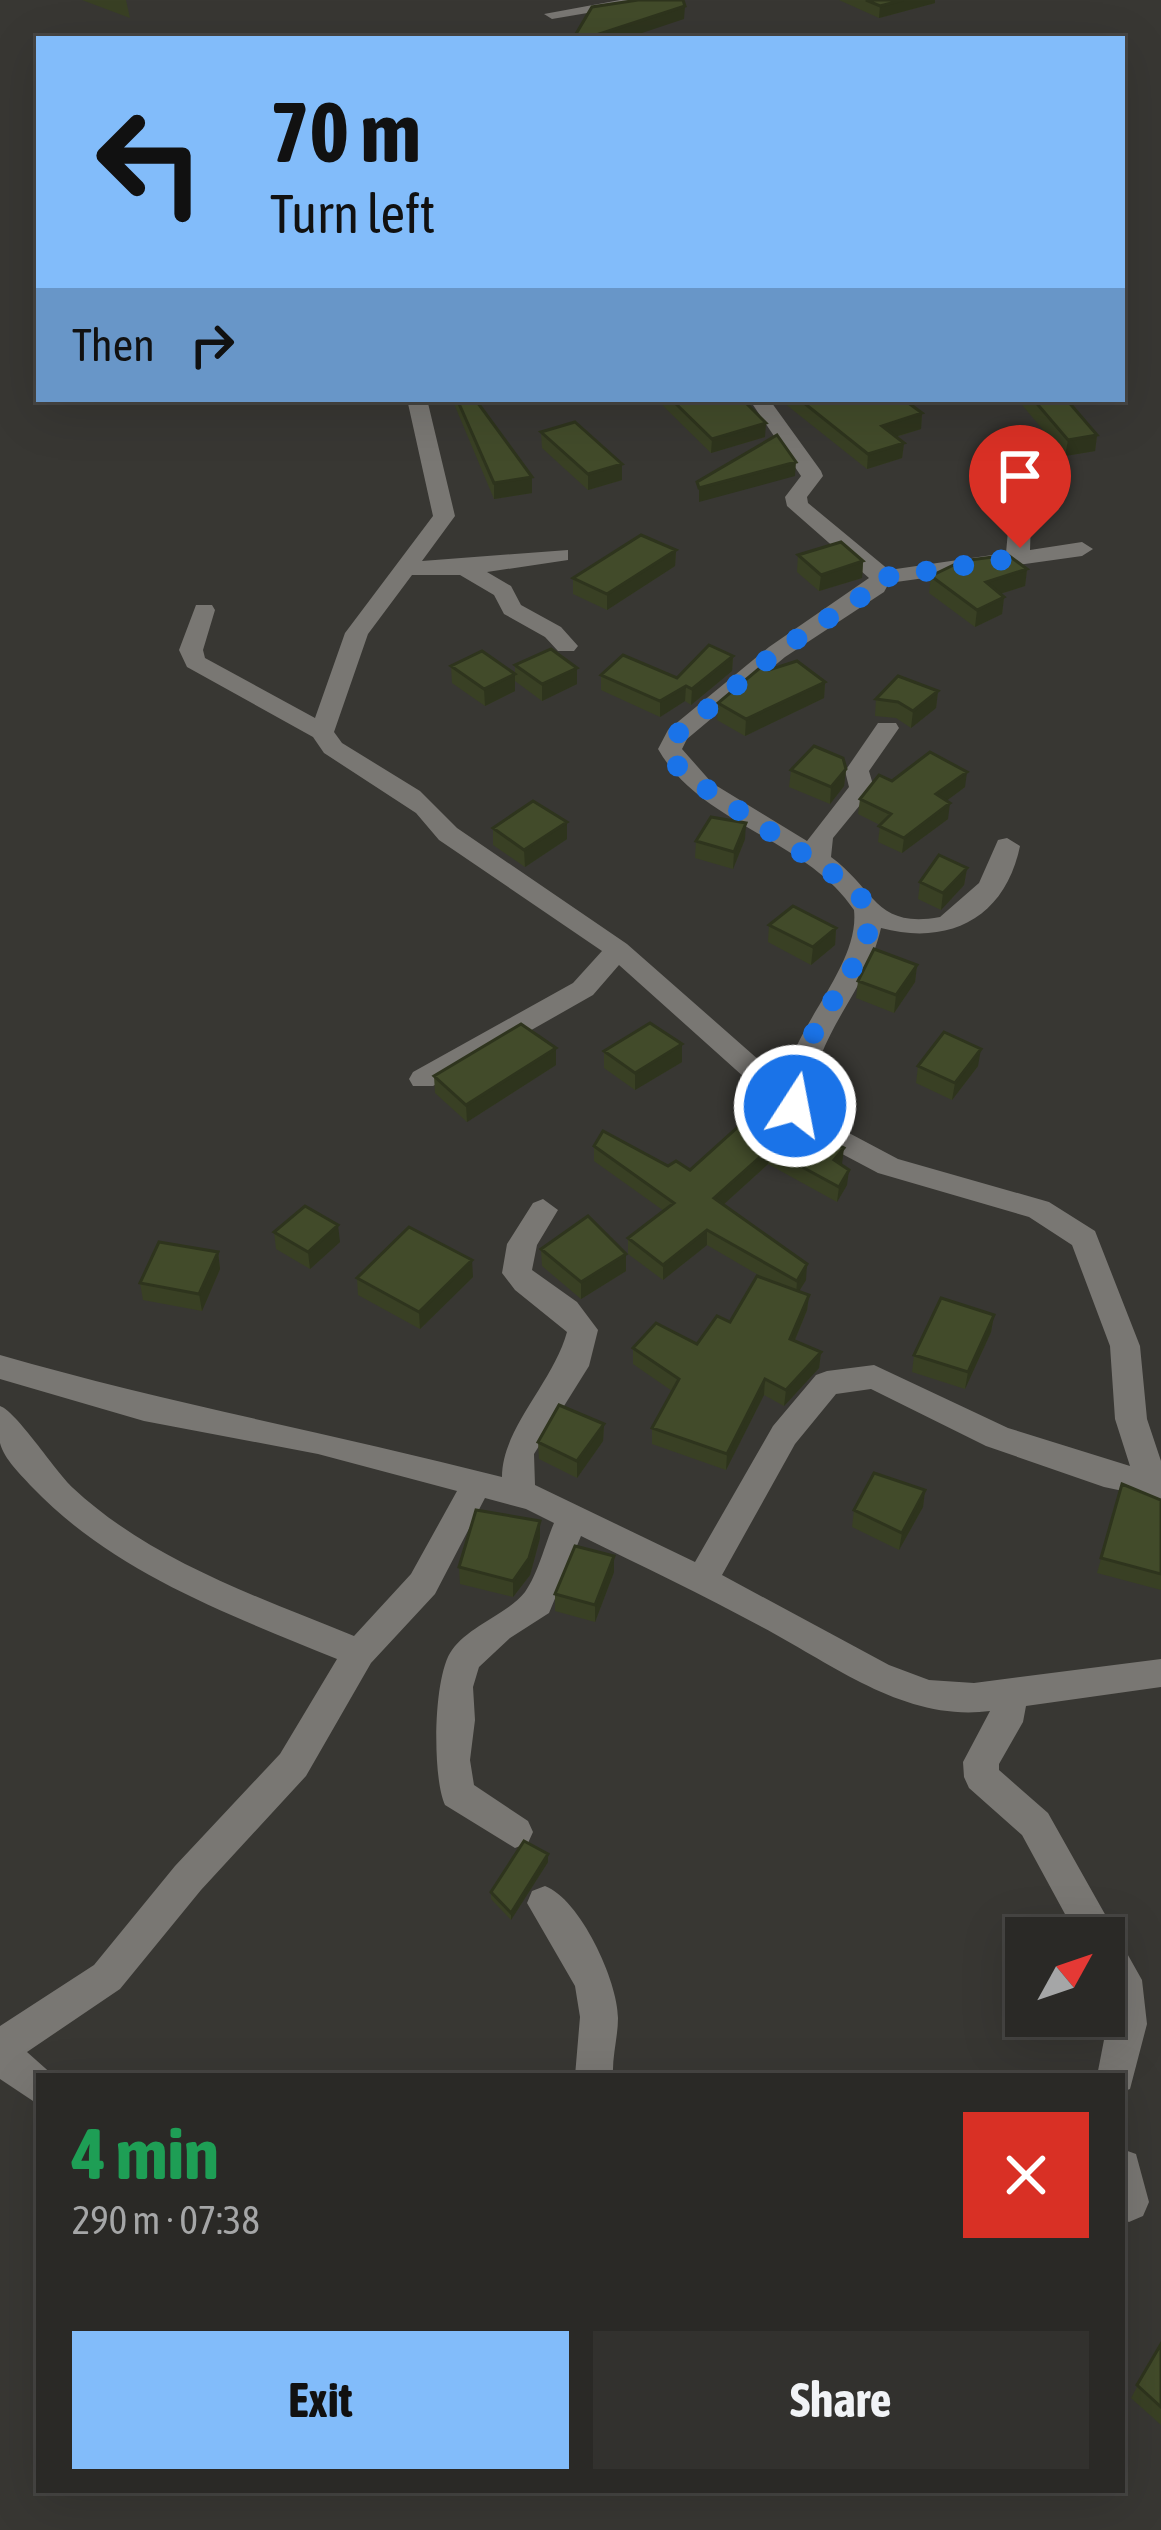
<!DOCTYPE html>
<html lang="en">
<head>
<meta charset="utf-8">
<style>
  :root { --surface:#2a2926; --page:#32312e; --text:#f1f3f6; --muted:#a5a6a7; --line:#464543; --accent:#82bcfa }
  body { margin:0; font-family:"Asap Condensed",sans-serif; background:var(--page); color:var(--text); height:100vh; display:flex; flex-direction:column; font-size:45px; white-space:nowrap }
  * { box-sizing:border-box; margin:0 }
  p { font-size:39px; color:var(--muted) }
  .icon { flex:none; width:66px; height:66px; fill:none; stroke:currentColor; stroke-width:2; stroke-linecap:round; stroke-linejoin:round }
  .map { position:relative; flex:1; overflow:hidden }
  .side { position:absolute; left:36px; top:2073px; width:1089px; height:420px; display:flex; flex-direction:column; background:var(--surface); border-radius:0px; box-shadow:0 12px 48px #0002,0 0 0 3px var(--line) }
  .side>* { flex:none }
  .guide { position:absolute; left:36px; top:36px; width:1089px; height:366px; border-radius:0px; box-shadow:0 12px 48px #0002,0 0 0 3px var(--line); background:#82bcfa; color:#111; overflow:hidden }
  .needle { width:78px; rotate:50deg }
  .tools { position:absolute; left:1005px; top:1917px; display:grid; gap:24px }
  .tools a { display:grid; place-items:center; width:120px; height:120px; border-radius:0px; background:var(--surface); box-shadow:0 12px 48px #0002,0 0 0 3px var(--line); font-size:60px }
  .pin { position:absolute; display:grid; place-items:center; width:102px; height:102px; color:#fff; margin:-123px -51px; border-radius:50% 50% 50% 0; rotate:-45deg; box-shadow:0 0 12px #0007 }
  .pin .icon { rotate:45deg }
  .me { position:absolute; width:132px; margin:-66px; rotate:11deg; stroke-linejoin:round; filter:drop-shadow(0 0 9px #0008) }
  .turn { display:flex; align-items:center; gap:42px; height:252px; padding:0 36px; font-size:54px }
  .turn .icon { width:156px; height:156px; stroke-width:2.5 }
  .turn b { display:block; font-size:84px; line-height:102px }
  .then { display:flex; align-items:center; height:114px; padding:0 36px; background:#0003; gap:24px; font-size:45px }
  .round { display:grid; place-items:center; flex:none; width:126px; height:126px; border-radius:0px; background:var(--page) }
  .summary { display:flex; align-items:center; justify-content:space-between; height:204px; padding:0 36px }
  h1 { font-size:72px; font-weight:700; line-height:90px; color:#1e9e55 }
  .cta { display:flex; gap:24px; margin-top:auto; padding:24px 36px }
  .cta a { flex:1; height:138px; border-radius:0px; background:var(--accent); color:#111; font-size:48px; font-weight:700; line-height:138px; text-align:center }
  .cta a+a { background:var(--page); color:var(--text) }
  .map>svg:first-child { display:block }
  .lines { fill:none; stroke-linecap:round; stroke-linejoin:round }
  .street { fill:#797773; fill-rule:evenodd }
  .wall { fill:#394024 }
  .shaded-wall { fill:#2e341d }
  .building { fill:#424b2a; stroke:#2e341d; stroke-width:3 }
  .route { stroke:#1a73e8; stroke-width:21; stroke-dasharray:0 37.8 }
</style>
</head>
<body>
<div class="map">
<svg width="1161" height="2530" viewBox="0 0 1161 2530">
  <rect width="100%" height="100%" fill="#383733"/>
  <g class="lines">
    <path class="street" d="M 620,0 L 664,0 L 552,19 L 544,14 Z
      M 407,399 L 427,399 L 455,516 L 422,561 L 568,550 L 568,560 L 487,572 L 511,586 L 521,605 L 561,627 L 578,646 L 574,651 L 558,651 L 545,637 L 504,614 L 494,595 L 460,575 L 412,575 L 368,634 L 334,732 L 342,743 L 420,791 L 457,828 L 627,944 L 784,1082 C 795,1024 860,965 854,910 C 806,838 702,826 658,749 L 668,730 L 769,647 L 869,578 L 787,506 L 785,497 L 801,476 L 749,399 L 769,399 L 821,471 L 823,476 L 807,497 L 808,503 L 889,570 L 1006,553 L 1009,520 L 1020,513 L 1031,520 L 1030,550 L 1082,542 L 1093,549 L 1082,556 L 889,583 L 884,592 L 785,657 L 687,739 L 682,749 L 712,783 L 807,841 L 849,787 L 845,771 L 878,723 L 896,723 L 899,728 L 869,771 L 874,788 L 833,838 L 831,857 C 875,889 875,929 940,917 L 979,883 L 998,840 L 1007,838 L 1020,846 C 1005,919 948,946 881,928 C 866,994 817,1029 809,1104 L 832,1124 L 898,1159 L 1049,1202 L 1095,1231 L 1140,1346 L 1147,1419 L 1161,1461 L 1161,1499 L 1104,1487 L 986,1446 L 871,1389 L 836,1394 L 795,1444 L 722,1575 L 889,1665 L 929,1680 L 974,1683 L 1161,1659 L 1161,1687 L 1026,1706 L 1023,1722 L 999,1764 L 999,1770 L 1048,1813 L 1142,1980 L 1147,2024 L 1130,2089 L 1122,2092 L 1122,2076 L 1097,2076 L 1110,2009 L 1104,1938 L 1078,1938 L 1022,1835 L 969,1788 L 964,1777 L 963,1762 L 990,1711 C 905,1722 834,1665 762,1627 C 703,1595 642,1566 581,1536 L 549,1613 L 510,1638 L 479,1667 L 473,1687 L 475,1720 L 470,1760 L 474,1785 L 528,1821 L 533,1832 L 528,1843 L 515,1848 L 445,1805 C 432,1777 433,1675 452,1650 C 470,1625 509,1613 525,1592 C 538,1574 545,1544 554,1523 L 526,1509 L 485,1498 L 435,1594 L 371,1663 L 306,1776 L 201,1890 L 120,1989 L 27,2052 L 54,2076 L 39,2076 L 39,2105 L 0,2079 L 0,2026 L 94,1965 L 175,1866 L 280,1754 L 337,1659 C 230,1615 114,1573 32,1487 C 21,1475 4,1459 0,1443 C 0,1432 0,1417 0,1406 C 16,1411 55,1471 73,1488 C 150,1560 258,1597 354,1636 L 411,1574 L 457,1491 L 318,1454 L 144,1421 L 0,1379 L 0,1355 C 166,1403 335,1434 502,1477 C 502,1428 553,1383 567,1332 L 515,1290 L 502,1273 L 507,1244 L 533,1203 L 543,1199 L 558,1210 L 537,1245 L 532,1270 L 577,1302 L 598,1330 L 589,1366 L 534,1454 L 535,1485 L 695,1562 L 773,1426 L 816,1375 L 827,1371 L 874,1365 L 1008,1428 L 1130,1466 L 1115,1419 L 1110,1346 L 1072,1245 L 1029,1217 L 878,1173 L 812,1138 L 619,965 L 593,995 L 433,1086 L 413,1086 L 409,1079 L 413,1072 L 573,983 L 602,951 L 439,840 L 416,813 L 324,753 L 313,737 L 187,667 L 179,650 L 196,605 L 212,605 L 215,610 L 203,650 L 205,658 L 315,718 L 345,633 L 433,516 Z
      M 545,1886 C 580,1899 618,1981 618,2018 C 618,2037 612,2056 613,2076 L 575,2076 L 580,2017 L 575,1986 L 527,1903 L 532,1891 Z
      M 1122,2149 L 1136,2154 L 1149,2202 L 1143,2216 L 1129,2222 L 1122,2219 Z"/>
  </g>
  <path class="wall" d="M 82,0 L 126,0 L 130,18 Z
    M 839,0 L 935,0 L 935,3 L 879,18 Z
    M 452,399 L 475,399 L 532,477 L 532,493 L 494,499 Z
    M 656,399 L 742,399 L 765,437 L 711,453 Z
    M 779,399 L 903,399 L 922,413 L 921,429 L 896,437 L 904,443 L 902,458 L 867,469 Z
    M 1017,399 L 1066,399 L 1097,435 L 1095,451 L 1065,456 Z
    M 541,432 L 622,464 L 622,480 L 588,490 L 542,448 Z
    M 676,550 L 675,566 L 607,610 L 573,594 L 573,578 Z
    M 798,555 L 863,561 L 862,578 L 819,591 L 797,572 Z
    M 1027,569 L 1025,586 L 1000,594 L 1004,597 L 1002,614 L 975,627 L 929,593 L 931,576 Z
    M 733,656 L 732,671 L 691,705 L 685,701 L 660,717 L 601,690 L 601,675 L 677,678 Z
    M 515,665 L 577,668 L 577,684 L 542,701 L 515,681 Z
    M 451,666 L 515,674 L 515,691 L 485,706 L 452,683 Z
    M 769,670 L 825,682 L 824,698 L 745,736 L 717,720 L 718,703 Z
    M 938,691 L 936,708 L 911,728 L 896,718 L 875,716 L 876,699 Z
    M 846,769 L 844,786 L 830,804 L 789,787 L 791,770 Z
    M 892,781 L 965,787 L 946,801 L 948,819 L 902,853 L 878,842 L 880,825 L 858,814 L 860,799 Z
    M 493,828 L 567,839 L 525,867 L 493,845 Z
    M 745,839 L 733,869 L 695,858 L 696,841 Z
    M 967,868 L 964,885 L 941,910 L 918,899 L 920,882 Z
    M 769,925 L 836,928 L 835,945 L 811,965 L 768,942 Z
    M 917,965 L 915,982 L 894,1013 L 856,998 L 858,981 Z
    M 556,1048 L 556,1065 L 467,1122 L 435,1093 L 434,1076 Z
    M 604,1051 L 682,1062 L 635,1090 L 604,1068 Z
    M 918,1066 L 978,1066 L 952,1100 L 916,1083 Z
    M 758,1109 L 842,1164 L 847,1185 L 837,1202 L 768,1164 L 723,1205 L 806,1280 L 799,1291 L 809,1295 L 807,1310 L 795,1340 L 821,1352 L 819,1368 L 784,1406 L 764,1395 L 726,1470 L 652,1444 L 652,1428 L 672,1391 L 633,1364 L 633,1348 L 697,1344 L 730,1322 L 767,1280 L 707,1245 L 663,1280 L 628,1254 L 628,1238 L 664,1211 L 594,1161 L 594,1146 L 690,1170 Z
    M 274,1232 L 340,1242 L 310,1269 L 276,1249 Z
    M 541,1249 L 626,1254 L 626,1271 L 581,1299 L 542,1266 Z
    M 218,1252 L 220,1269 L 202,1311 L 143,1300 L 140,1283 Z
    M 473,1277 L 420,1329 L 358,1295 L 357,1278 Z
    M 994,1315 L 991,1332 L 965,1389 L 912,1372 L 914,1355 Z
    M 604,1424 L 603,1441 L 577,1478 L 539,1459 L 538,1442 Z
    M 1122,1484 L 1161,1500 L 1161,1590 L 1097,1573 Z
    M 925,1490 L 923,1507 L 899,1550 L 852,1527 L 854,1510 Z
    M 540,1538 L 530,1575 L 513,1597 L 460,1584 L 459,1567 Z
    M 614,1556 L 614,1572 L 595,1622 L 555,1611 L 555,1594 Z
    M 548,1862 L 511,1920 L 491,1899 L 491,1892 Z
    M 1161,2344 L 1161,2425 L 1131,2398 Z"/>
  <path class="shaded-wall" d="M 903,0 L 935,0 L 935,3 L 879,18 L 880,6 Z
    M 685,6 L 684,19 L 624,39 L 584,39 Z
    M 922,413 L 921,429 L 881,441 L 882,426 Z
    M 766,423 L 765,437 L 711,453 L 712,439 Z
    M 1097,435 L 1095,451 L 1065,456 L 1068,440 Z
    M 904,443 L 902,458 L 867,469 L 868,454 Z
    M 796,462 L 795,476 L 699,502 L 699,488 Z
    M 622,464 L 622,480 L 588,490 L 588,474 Z
    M 532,477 L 532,493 L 494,499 L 494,483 Z
    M 676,550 L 675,566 L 607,610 L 607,594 Z
    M 863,561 L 862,578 L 819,591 L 821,575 Z
    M 1027,569 L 1025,586 L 983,599 L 986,582 Z
    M 1004,597 L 1002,614 L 975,627 L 977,610 Z
    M 733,656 L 732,671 L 691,705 L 692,689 Z
    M 577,668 L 577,684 L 542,701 L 542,684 Z
    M 515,674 L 515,691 L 485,706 L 484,689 Z
    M 825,682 L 824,698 L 745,736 L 746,719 Z
    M 686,686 L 685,701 L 660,717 L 660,701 Z
    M 938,691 L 936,708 L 911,728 L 913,711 Z
    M 846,769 L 844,786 L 830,804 L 831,787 Z
    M 967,772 L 965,787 L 934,810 L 936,794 Z
    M 950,803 L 948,819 L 902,853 L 904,838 Z
    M 567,822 L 567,839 L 525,867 L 524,850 Z
    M 746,823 L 745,839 L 733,869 L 734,852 Z
    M 967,868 L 964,885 L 941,910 L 943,893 Z
    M 836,928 L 835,945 L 811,965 L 813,947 Z
    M 917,965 L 915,982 L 894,1013 L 896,995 Z
    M 682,1044 L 682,1062 L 635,1090 L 635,1073 Z
    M 556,1048 L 556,1065 L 467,1122 L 466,1105 Z
    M 981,1049 L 978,1066 L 952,1100 L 955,1083 Z
    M 844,1148 L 842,1164 L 832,1175 L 834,1160 Z
    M 769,1149 L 768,1164 L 713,1214 L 714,1198 Z
    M 849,1170 L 847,1185 L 837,1202 L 839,1187 Z
    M 338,1225 L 340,1242 L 310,1269 L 308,1252 Z
    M 707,1230 L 707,1245 L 663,1280 L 663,1265 Z
    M 218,1252 L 220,1269 L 202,1311 L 199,1294 Z
    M 626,1254 L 626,1271 L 581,1299 L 581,1282 Z
    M 472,1260 L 473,1277 L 420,1329 L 419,1312 Z
    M 807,1264 L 806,1280 L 796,1296 L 797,1281 Z
    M 809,1295 L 807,1310 L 789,1354 L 790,1339 Z
    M 994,1315 L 991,1332 L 965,1389 L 968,1372 Z
    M 821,1352 L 819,1368 L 784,1406 L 786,1390 Z
    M 765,1379 L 764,1395 L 726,1470 L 727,1454 Z
    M 604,1424 L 603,1441 L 577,1478 L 577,1461 Z
    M 925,1490 L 923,1507 L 899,1550 L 902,1533 Z
    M 540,1521 L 540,1538 L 530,1575 L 513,1597 L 513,1581 Z
    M 614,1556 L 614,1572 L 595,1622 L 595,1605 Z
    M 548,1854 L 548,1862 L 511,1920 L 511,1913 Z"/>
  <path class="building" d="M 638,0 L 683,0 L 685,6 L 584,39 L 573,39 L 592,7 Z
    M 866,0 L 903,0 L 880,6 Z
    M 457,399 L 475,399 L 532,477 L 494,483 Z
    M 671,399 L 742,399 L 766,423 L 712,439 Z
    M 799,399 L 903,399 L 922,413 L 882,426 L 904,443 L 868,454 Z
    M 1033,399 L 1066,399 L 1097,435 L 1068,440 Z
    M 575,422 L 622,464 L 588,474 L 541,432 Z
    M 777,435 L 796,462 L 699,488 L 697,482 Z
    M 641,535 L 676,550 L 607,594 L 573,578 Z
    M 841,542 L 863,561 L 821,575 L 798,555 Z
    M 1008,555 L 1027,569 L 986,582 L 1004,597 L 977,610 L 931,576 L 962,561 Z
    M 709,645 L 733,656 L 692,689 L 686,686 L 660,701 L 601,675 L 623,655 L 677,678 Z
    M 551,649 L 577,668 L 542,684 L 515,665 Z
    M 482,651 L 515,674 L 484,689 L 451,666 Z
    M 797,661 L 825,682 L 746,719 L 718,703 L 761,667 L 769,670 Z
    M 898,676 L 938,691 L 913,711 L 898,702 L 876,699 Z
    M 814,746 L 843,758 L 846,769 L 831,787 L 791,770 Z
    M 930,752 L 967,772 L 936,794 L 950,803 L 904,838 L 879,826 L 891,814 L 860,799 L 879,775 L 892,781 Z
    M 533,801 L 567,822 L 524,850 L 493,828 Z
    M 711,817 L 746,823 L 734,852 L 696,841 Z
    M 939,855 L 967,868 L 943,893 L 920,882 Z
    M 793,906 L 836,928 L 813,947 L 769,925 Z
    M 874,949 L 917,965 L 896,995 L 858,981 Z
    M 650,1023 L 682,1044 L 635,1073 L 604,1051 Z
    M 521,1024 L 556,1048 L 466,1105 L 434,1076 Z
    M 944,1032 L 981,1049 L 955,1083 L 918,1066 Z
    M 758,1109 L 803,1139 L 813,1131 L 844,1148 L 834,1160 L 849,1170 L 839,1187 L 769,1149 L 714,1198 L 807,1264 L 797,1281 L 707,1230 L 663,1265 L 628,1238 L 674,1203 L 594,1146 L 603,1131 L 668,1166 L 676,1161 L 690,1170 Z
    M 305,1206 L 338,1225 L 308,1252 L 274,1232 Z
    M 588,1216 L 626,1254 L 581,1282 L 541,1249 Z
    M 409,1227 L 472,1260 L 419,1312 L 357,1278 Z
    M 159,1242 L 218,1252 L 199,1294 L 140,1283 Z
    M 757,1276 L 809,1295 L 790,1339 L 821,1352 L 786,1390 L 765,1379 L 727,1454 L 652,1428 L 679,1379 L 633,1348 L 656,1323 L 697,1344 L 717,1316 L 730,1322 Z
    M 941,1298 L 994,1315 L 968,1372 L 914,1355 Z
    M 559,1405 L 604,1424 L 577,1461 L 538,1442 Z
    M 874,1473 L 925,1490 L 902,1533 L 854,1510 Z
    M 1122,1484 L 1161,1500 L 1161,1574 L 1101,1558 Z
    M 476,1510 L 540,1521 L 529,1558 L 513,1581 L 459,1567 Z
    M 575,1546 L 614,1556 L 595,1605 L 555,1594 Z
    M 524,1841 L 548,1854 L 511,1913 L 491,1892 Z
    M 1161,2344 L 1161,2407 L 1137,2385 Z"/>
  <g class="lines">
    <path class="route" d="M 795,1106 C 797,1083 800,1062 810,1041 C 823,1010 877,943 869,913 C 864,897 851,887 838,877 L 699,784 L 674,763 L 670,748 L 676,735 L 777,652 L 876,587 L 880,578 L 1015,558 L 1020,548"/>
  </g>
</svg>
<div class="tools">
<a><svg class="needle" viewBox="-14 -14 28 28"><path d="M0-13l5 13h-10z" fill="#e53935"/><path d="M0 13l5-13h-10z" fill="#a5a6a7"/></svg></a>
</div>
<div class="pin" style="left:1020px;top:548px;background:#d93025"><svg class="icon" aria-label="arrive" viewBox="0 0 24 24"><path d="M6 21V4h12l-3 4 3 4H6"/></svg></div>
<svg class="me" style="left:795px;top:1106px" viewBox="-20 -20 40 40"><circle r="17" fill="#1a73e8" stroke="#fff" stroke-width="3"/><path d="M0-11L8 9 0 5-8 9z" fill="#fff"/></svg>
<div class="guide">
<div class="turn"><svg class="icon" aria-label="left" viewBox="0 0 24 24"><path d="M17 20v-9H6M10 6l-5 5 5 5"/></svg><div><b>70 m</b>Turn left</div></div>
<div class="then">Then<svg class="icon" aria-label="right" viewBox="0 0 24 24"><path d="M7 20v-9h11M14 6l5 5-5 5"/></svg></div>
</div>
<section class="side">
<div class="summary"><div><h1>4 min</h1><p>290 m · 07:38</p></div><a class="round" style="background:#d93025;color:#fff"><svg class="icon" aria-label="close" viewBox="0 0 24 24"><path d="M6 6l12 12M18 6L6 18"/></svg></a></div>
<div class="cta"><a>Exit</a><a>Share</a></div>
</section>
</div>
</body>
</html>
